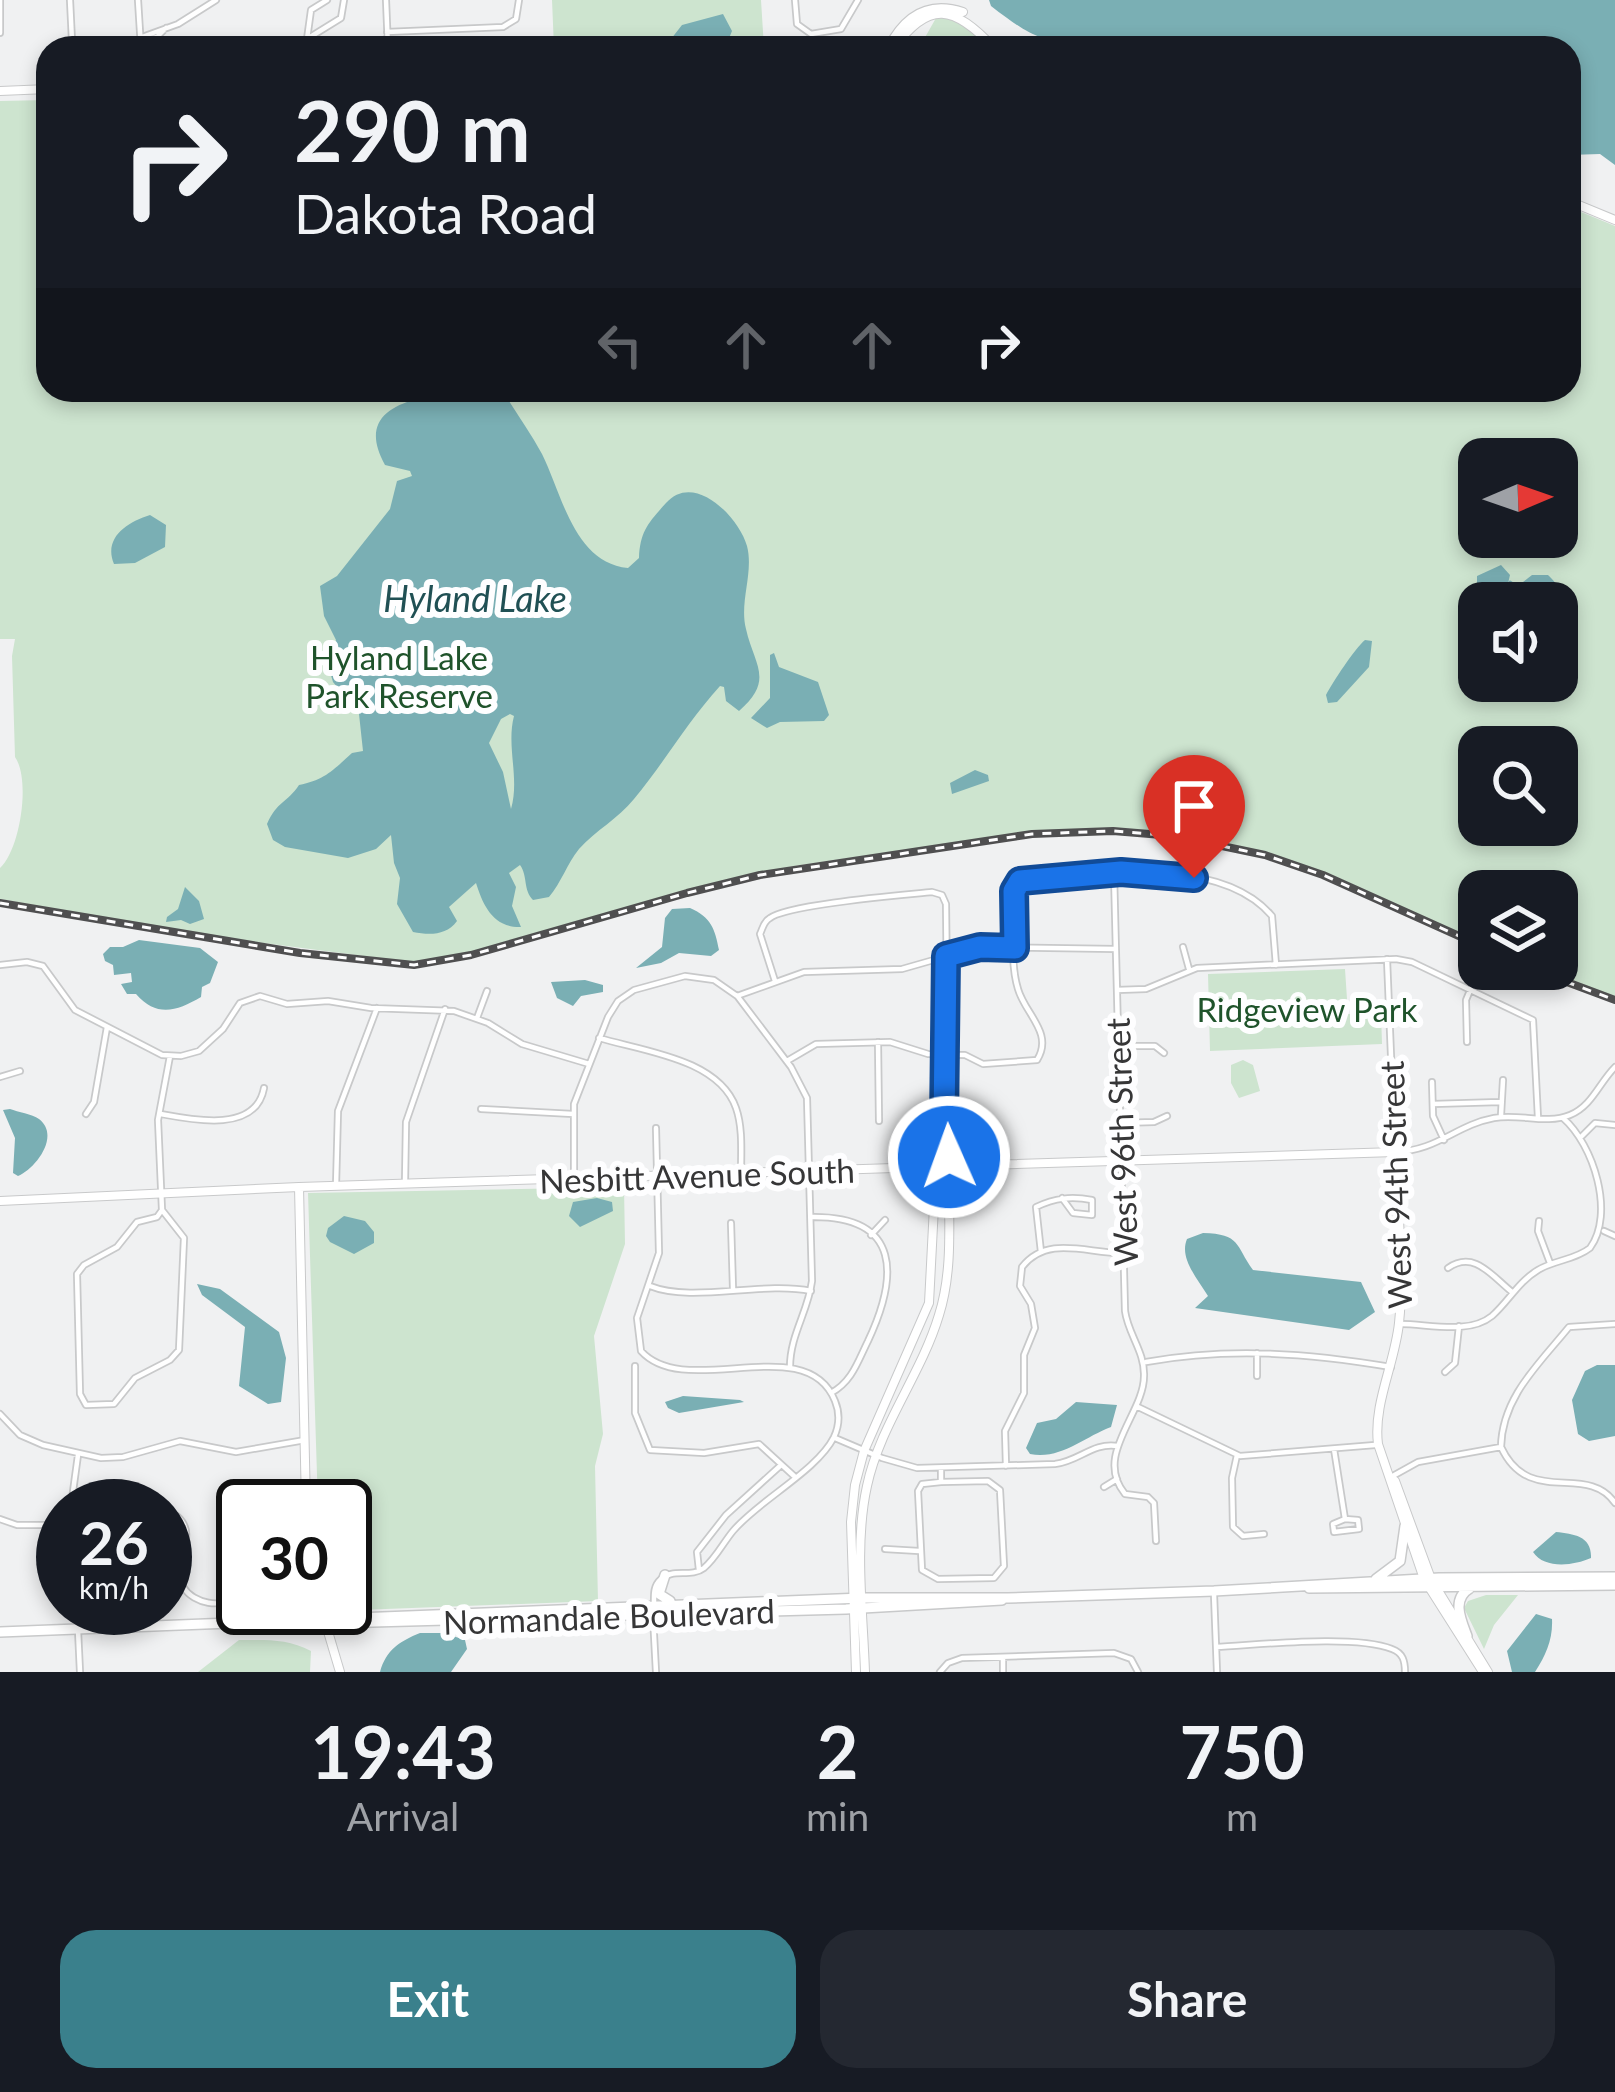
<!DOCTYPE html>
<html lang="en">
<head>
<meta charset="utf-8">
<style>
  :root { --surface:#171b24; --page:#242831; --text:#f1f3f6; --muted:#9ea1a6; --accent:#3a808c }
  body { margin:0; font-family:Lato,sans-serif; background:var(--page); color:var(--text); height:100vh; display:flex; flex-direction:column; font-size:45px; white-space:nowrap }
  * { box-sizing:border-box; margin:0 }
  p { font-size:39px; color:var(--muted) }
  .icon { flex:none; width:66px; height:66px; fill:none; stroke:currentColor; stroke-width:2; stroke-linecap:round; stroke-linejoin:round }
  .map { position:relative; height:1672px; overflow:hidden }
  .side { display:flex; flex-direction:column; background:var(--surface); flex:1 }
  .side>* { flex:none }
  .banner { position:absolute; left:36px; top:36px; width:1545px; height:366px; border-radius:36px; box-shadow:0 6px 18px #0003; background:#171b24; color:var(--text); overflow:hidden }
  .needle { width:78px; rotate:88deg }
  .buttons { position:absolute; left:1458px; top:438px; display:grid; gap:24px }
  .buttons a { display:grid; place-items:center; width:120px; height:120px; border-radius:24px; background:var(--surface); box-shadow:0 6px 18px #0003; font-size:60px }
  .speed { position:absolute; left:36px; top:1479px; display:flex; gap:24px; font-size:60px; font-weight:700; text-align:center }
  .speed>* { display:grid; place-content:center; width:156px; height:156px; border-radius:50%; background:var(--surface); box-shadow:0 6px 18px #0003; line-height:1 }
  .speed small { font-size:30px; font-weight:400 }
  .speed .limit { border:6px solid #111; border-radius:18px; background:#fff; color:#111 }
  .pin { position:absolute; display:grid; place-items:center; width:102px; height:102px; color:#fff; margin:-123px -51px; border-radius:50% 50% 50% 0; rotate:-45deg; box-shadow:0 0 12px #0007 }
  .pin .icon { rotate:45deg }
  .me { position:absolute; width:132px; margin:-66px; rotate:358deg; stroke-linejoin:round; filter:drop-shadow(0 0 9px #0008) }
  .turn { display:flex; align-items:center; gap:42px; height:252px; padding:0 60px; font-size:54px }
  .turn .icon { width:156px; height:156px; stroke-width:2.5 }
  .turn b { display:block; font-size:84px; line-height:102px }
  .lanes { display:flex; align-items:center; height:114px; padding:0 60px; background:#0003; justify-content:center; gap:60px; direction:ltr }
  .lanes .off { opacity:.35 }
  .eta { display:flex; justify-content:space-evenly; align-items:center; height:204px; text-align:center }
  .eta b { font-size:72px; font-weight:700; line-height:84px }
  .primary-button { display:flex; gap:24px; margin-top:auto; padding:24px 60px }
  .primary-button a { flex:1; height:138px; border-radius:36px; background:var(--accent); color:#fff; font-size:48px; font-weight:700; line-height:138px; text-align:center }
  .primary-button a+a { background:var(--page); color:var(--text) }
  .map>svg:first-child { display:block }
  .green { fill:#cde4cf; fill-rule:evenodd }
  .water { fill:#7aafb4; fill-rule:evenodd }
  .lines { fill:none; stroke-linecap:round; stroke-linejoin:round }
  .stream { stroke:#7aafb4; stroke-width:3 }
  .minor-casing { stroke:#c8c9ca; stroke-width:8 }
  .tertiary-casing { stroke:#c8c9ca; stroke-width:10 }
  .secondary-casing { stroke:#c8c9ca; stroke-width:12 }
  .minor { stroke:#fff; stroke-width:4.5 }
  .tertiary { stroke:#fff; stroke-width:8 }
  .secondary { stroke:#fff; stroke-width:9 }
  .rail-casing { stroke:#4f4f50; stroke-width:8 }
  .rail { stroke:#fefeff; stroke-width:3; stroke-dasharray:9; stroke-linecap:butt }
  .route-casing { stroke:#114b97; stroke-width:30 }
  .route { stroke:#1a73e8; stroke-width:21 }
  .labels { text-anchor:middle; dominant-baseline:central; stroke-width:12; stroke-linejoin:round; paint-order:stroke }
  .park-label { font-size:33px; fill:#1f532b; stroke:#fefeff }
  .street-label { font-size:33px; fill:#363637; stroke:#fefeff }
  .water-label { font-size:36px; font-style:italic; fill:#205054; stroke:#fefeff }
</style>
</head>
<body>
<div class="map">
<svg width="1615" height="1672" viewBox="0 0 1615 1672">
  <rect width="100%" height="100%" fill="#f0f1f2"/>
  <path class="green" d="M 552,0 L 761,0 L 764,48 L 554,48 Z
    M 950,14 L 964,21 L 988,48 L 919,48 L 936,18 Z
    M 48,100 L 48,390 L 1569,390 L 1569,207 L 1615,226 L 1615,997 L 1541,969 L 1557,969 L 1557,891 L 1479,891 L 1479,942 L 1330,874 L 1284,858 L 1184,834 L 1121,828 L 1009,835 L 794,866 L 718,882 L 464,954 L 410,962 L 203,935 L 0,899 L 0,868 C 20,850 31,780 15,757 L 12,656 L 15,639 L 0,639 L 0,101 ZM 1479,459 L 1557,459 L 1557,537 L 1479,537 ZM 1479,603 L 1557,603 L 1557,681 L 1479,681 ZM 1479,747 L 1557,747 L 1557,825 L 1479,825 Z
    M 1345,969 L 1348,1014 L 1381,1013 L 1382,1044 L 1210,1051 L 1208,974 Z
    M 1243,1060 L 1253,1065 L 1260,1091 L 1239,1098 L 1231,1083 L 1231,1065 Z
    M 624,1187 L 625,1244 L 594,1336 L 603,1434 L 595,1466 L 598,1601 L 333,1611 L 333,1608 L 345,1608 L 345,1506 L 318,1506 L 308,1193 Z
    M 1486,1595 L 1518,1595 L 1494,1625 L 1484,1649 L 1464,1608 L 1468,1601 Z
    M 239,1640 C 265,1640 287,1638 311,1651 L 310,1672 L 198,1672 Z"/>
  <path class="water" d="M 989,0 L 1615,0 L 1615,165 L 1600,154 L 1569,155 L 1569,48 L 1127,48 L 1120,37 C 1050,40 1050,52 991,6 Z
    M 723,14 L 732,31 L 725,48 L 664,48 L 682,25 Z
    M 422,390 L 502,390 C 515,411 530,432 542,454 C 562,494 574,563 628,568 L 639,558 C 640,531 649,522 666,503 C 694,471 739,517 747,546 C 754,573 739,602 746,629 C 754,665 775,680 739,711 L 726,701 L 724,687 L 720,686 C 688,721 664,763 634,799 C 618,819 596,830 579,849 C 567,864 561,883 549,897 L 533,900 C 523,890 528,876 520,865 L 509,873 L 516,887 L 512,906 L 521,927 C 493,928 483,905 476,883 L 449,907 L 457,921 C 446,936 429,935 413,932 L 397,904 L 400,878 L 394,863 L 391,835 L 376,849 L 348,858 L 285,847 L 273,840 L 267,824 C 277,801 287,803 299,785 C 325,780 333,770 352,753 L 363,751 L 359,714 L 333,682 L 330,672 L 336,640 L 324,616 L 320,586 L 337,576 L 390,509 L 397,481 L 412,476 L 410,471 L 385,465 C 365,429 379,409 417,399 ZM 510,714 L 514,716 C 506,747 520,778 511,809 L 503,772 L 489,743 L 501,719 Z
    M 150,515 L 166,525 L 165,547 L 135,563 L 114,564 C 103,538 127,522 150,515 Z
    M 1501,565 L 1510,575 L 1506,592 L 1477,603 L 1477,576 Z
    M 1532,575 L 1548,575 C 1557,583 1565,595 1559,607 L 1557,603 L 1528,601 L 1523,582 Z
    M 1365,640 L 1372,641 L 1369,667 L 1337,702 L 1328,703 L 1326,695 C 1333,682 1355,648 1365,640 Z
    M 774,653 L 779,667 L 818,682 L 829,715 L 824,721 L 780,722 L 767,728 L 751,718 L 770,698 L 770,655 Z
    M 975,770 L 988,775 L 989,781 L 952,794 L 950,783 Z
    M 185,887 L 199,901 L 204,919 L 190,924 L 181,920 L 166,922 L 167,917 L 178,909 Z
    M 690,908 C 711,917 715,929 719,950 L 711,956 L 679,953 L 661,963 L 636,968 L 662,947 L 665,918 L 672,909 Z
    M 139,940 L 200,948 L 218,962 L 210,983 L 202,987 L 201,997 C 177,1011 157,1018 136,994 L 127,994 L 121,984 L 132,982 L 131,973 L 114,975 L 113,965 L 105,961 L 103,954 L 110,947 L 123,947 Z
    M 585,980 L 603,985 L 603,992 L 581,996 L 573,1006 L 557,998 L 551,982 Z
    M 10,1109 C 18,1112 32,1114 39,1119 C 61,1136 35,1169 18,1176 L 13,1173 L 15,1138 L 3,1110 Z
    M 597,1198 L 612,1202 L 613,1211 L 580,1227 L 569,1216 L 573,1202 Z
    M 344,1216 L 365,1221 L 374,1232 L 374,1243 L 354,1254 L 330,1242 L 326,1236 L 328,1228 Z
    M 1203,1233 C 1241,1234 1235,1245 1253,1270 L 1361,1282 L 1375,1312 L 1349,1330 L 1195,1308 L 1208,1296 C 1197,1278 1179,1258 1187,1239 Z
    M 197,1284 L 220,1289 L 279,1332 L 286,1358 L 281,1402 L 268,1404 L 239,1386 L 245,1327 L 202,1295 Z
    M 1597,1365 L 1615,1365 L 1615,1436 L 1589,1441 L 1578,1434 L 1572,1400 L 1585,1371 Z
    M 683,1396 L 740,1400 L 744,1402 L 679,1413 L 668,1408 L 665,1402 Z
    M 1076,1402 L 1117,1405 L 1111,1427 C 1084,1437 1061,1460 1030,1454 L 1026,1448 L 1037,1423 L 1056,1419 Z
    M 1556,1532 C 1574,1534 1592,1536 1591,1558 C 1573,1566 1544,1569 1533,1552 Z
    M 1536,1614 L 1552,1619 C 1553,1639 1546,1655 1535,1672 L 1512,1672 L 1507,1651 Z
    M 420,1633 L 444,1633 L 465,1640 L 467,1649 L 451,1672 L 380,1672 C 386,1650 400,1641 420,1633 Z"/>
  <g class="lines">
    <path class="stream" d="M 1510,582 L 1526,593"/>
    <g class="minor-casing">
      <path id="minor" d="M 70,0 L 72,41 L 145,40 L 157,37 L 166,28
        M 138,0 L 141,48
        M 327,0 L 311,10 L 307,39 L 341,18 L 344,0
        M 386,0 L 388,48
        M 795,0 L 797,24 L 811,34 L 841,29 L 858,0
        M 387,32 L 503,27 L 516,19 L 519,0
        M 0,33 L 0,0
        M 142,37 L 178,24 L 216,0
        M 1114,873 L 1125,1311 C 1128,1334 1145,1352 1144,1376 C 1144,1414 1093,1455 1125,1494 L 1148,1497 L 1154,1503 L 1156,1541
        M 1183,947 L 1189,969
        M 1387,959 L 1395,1152 C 1437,1151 1456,1125 1494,1118 C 1519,1113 1546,1125 1570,1115 C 1592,1106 1599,1083 1615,1067
        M 0,965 L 27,962 L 43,966 L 75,1010 L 162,1055 L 181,1056 L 199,1051 L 223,1029 L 240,1003 L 260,996 L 287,1004 L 328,1001 L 371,1008 L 454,1011 L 488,1023 L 522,1044 L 589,1064
        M 775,981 L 760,934 C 763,928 763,922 770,918 C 788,904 903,895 932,892 L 942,895 L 946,904 L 948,1074 L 937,1165
        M 1117,990 L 1146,989 L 1197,968 L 1396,959 L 1412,962 L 1533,1020 L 1538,1118
        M 738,997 L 791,1067 L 807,1098 L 812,1281 C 808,1312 790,1335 790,1367
        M 477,1018 L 487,991
        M 599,1038 C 643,1051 719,1059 736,1108 C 743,1128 741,1152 741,1173
        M 878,1042 L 879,1121
        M 1467,1042 L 1466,1000 L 1471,988
        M 1118,1046 L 1155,1046 L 1164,1053
        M 787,1061 L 816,1044 L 890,1042 L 928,1054 L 965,1055 L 983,1064 L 1037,1060 C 1054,1033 1025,1014 1018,989 C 1009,960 1015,922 1014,891 L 1016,884 L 1024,880 C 1095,874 1220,854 1272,916 L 1276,965
        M 0,1077 L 20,1071
        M 1432,1082 L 1433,1116 L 1444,1140
        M 1433,1104 L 1500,1102
        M 481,1109 L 573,1114
        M 86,1114 L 94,1102 L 107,1027
        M 161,1114 C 193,1120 256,1133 264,1088
        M 1501,1115 L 1503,1080
        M 1120,1123 L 1154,1122 L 1167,1116
        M 945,1125 L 949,1167
        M 1582,1136 L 1595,1123 L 1615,1125
        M 574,1177 L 574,1104 L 608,1017 L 618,1001 L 634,990 L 685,976 L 714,980 L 737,996 L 804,972 L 902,969 L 979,947 L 1116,949
        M 405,1182 L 406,1122 L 445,1009
        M 336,1186 L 338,1111 L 377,1008
        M 162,1210 L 157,1217 L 137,1222 L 117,1247 L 84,1265 L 77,1274 L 80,1394 L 86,1405 L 114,1404 L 135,1378 L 170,1360 L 179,1350 L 184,1238 L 162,1210 L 158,1120 L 170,1056
        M 812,1217 C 902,1216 898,1277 868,1341 C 858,1361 852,1382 831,1393
        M 1539,1221 L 1538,1231 L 1550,1263
        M 731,1223 L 733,1289
        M 1604,1231 L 1615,1236
        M 871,1235 L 885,1220
        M 1041,1252 L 1036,1207 C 1055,1198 1071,1196 1092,1200 L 1092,1215 L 1073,1213 L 1062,1198
        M 1448,1268 C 1474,1250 1491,1275 1512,1292
        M 650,1286 C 692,1303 762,1281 811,1291
        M 1401,1324 C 1428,1324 1469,1335 1492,1316 C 1509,1301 1518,1282 1538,1270 C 1554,1260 1575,1260 1590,1248 C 1615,1214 1594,1145 1563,1118
        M 1257,1353 L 1257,1376
        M 1146,1362 C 1229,1347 1308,1353 1391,1367
        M 635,1366 L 635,1413 L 650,1450 L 704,1453 L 759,1444 L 794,1476
        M 1445,1372 L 1455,1363 L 1459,1326
        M 1136,1406 L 1240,1456 L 1375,1445
        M 0,1414 L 20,1435 L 43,1445 L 101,1458 L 123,1457 L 180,1441 L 236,1452 L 305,1440
        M 835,1438 L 882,1458 L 917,1468 L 1055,1464 C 1080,1461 1092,1442 1118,1446
        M 1501,1447 C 1502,1397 1539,1364 1569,1327 L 1615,1324
        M 1334,1449 L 1345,1519
        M 1237,1455 L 1232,1478 L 1233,1527 L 1243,1536 L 1264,1534
        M 1006,1466 L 1005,1431 L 1024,1393 L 1024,1355 L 1035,1328 L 1031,1304 L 1020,1286 L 1022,1267 C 1048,1234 1088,1254 1124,1253
        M 941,1468 L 941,1482 L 922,1484 L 918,1491 L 922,1570 L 938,1579 L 994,1578 L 1004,1566 L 1000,1490 L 988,1481 L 941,1482
        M 1391,1477 L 1418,1462 L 1501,1447 C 1529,1508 1587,1462 1615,1503
        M 1104,1487 L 1117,1479
        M 71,1506 L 78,1455
        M 251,1506 L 251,1501
        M 165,1517 L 177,1516 C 201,1536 169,1564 184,1588 C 193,1603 223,1610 235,1595 C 241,1588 241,1576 243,1567
        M 0,1519 L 17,1525 L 63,1525
        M 1345,1519 L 1358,1520 L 1359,1529 L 1334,1532 L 1333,1524 Z
        M 885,1549 L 919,1551
        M 699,1570 L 697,1552 L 726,1515 L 780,1466
        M 1214,1594 L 1217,1672
        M 654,1604 C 654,1595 653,1586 661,1579 C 673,1568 691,1578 704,1568 C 716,1558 723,1543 733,1531 C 759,1500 817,1471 834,1437 C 839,1426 840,1413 835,1401 C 806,1329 686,1401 641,1351 L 637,1318 L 659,1253 L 656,1128
        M 653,1616 L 656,1672
        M 78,1630 L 80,1672
        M 1216,1647 C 1259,1645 1354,1634 1392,1649 C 1403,1653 1405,1661 1405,1672
        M 1003,1657 L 1003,1672
        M 940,1672 L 948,1663 L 962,1658 L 1114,1653 L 1131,1659 L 1138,1672"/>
    </g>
    <g class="tertiary-casing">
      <path id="tertiary" d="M 888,48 C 904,17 927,0 963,12
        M 894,48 C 929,0 954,5 994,48
        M 0,91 L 48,89
        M 1569,201 L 1615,220
        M 906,1169 L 927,1183 L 933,1195
        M 299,1187 L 306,1506
        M 0,1201 L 299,1187 L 1395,1152 C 1397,1208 1405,1267 1399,1323 C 1395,1363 1373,1404 1378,1444 L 1424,1579 L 1483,1672
        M 1391,1478 L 1395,1481 L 1431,1579 L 1488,1672
        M 321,1608 L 340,1672
        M 856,1672 L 851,1522 L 855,1485 L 864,1451 L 929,1303 L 936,1168
        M 865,1672 C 863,1612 854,1545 867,1486 C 880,1425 921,1375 939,1315 C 954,1268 948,1215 949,1167"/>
    </g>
    <g class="secondary-casing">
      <path id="secondary" d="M 665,1575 L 659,1594 L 670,1601
        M 1376,1579 L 1400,1561 L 1405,1526
        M 1309,1588 L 1615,1585
        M 228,1626 L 846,1609 L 1002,1600
        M 0,1632 L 862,1598 L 1008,1598 L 1214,1591 L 1439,1578 L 1615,1577
        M 1467,1636 C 1461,1620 1451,1599 1470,1588"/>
    </g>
    <use href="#minor" class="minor"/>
    <use href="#tertiary" class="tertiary"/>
    <use href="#secondary" class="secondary"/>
    <g class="rail-casing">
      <path id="rail" d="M 0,903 L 300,953 L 414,965 L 471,955 L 687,893 L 760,875 L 1032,834 L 1113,831 L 1174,836 L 1265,855 L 1323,875 L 1479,945
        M 1532,969 L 1615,1000"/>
    </g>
    <use href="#rail" class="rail"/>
  </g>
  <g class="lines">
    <g class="route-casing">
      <path id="route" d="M 949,1157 L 944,1124 L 946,956 L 980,947 L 1015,948 L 1014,891 L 1020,881 L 1121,872 L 1194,878"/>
    </g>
    <use href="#route" class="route"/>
  </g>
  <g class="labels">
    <g class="park-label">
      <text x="399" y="657">Hyland Lake<tspan x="399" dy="38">Park Reserve</tspan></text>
      <text x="1307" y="1009">Ridgeview Park</text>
    </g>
    <g class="street-label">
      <text transform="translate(1121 1142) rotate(-92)">West 96th Street</text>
      <text transform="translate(697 1175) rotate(-2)">Nesbitt Avenue South</text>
      <text transform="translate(1395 1185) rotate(-92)">West 94th Street</text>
      <text transform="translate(609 1616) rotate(-2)">Normandale Boulevard</text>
    </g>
    <g class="water-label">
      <text x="475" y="598">Hyland Lake</text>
    </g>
  </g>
</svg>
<div class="buttons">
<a><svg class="needle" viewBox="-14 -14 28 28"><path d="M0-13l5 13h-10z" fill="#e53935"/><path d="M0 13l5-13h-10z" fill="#9ea1a6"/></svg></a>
<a><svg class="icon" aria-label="sound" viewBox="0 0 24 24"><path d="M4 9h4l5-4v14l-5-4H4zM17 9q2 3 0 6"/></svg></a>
<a><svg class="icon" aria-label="search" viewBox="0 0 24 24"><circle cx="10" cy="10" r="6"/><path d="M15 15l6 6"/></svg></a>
<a><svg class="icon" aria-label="layers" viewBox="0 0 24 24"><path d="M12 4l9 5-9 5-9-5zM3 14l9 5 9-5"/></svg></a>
</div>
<div class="speed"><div>26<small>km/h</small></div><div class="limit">30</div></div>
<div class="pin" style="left:1194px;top:878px;background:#d93025"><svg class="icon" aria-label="arrive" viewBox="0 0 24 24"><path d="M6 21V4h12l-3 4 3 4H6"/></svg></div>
<svg class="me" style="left:949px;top:1157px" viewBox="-20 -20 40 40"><circle r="17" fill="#1a73e8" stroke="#fff" stroke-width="3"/><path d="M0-11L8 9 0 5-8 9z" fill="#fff"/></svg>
<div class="banner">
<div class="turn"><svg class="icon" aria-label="right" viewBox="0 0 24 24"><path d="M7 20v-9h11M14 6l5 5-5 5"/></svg><div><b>290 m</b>Dakota Road</div></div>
<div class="lanes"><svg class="icon off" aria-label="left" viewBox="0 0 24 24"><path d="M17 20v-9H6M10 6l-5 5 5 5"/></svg><svg class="icon off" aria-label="ahead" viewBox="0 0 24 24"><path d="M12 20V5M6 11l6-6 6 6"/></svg><svg class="icon off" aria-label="ahead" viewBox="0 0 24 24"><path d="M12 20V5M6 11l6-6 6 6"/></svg><svg class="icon" aria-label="right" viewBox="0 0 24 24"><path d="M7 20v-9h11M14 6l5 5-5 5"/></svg></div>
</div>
</div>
<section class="side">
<div class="eta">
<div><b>19:43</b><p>Arrival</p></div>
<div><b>2</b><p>min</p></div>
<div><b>750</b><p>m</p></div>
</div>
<div class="primary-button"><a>Exit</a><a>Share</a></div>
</section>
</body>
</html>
